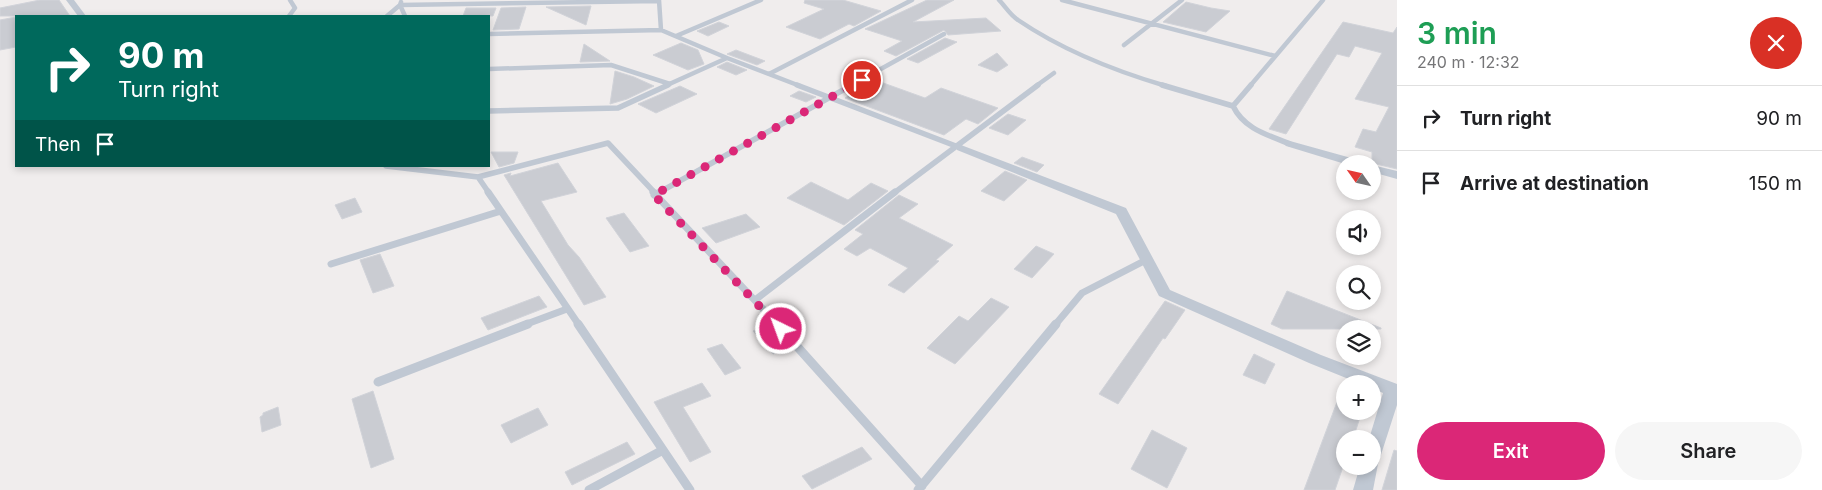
<!DOCTYPE html>
<html lang="en">
<head>
<meta charset="utf-8">
<style>
  :root { --surface:#fff; --page:#f6f6f6; --text:#202124; --muted:#757577; --line:#e0e0e0; --accent:#db2777 }
  body { margin:0; font-family:Inter,sans-serif; background:var(--page); color:var(--text); height:100vh; display:flex; flex-direction:column; font-size:19px; white-space:nowrap }
  * { box-sizing:border-box; margin:0 }
  p { font-size:16px; color:var(--muted) }
  .icon { flex:none; width:28px; height:28px; fill:none; stroke:currentColor; stroke-width:2; stroke-linecap:round; stroke-linejoin:round }
  .map { position:relative; flex:1; overflow:hidden }
  .sheet { display:flex; flex-direction:column; background:var(--surface); width:425px }
  .sheet>* { flex:none }
  .guide { position:absolute; left:15px; top:15px; width:475px; height:152px; border-radius:0px; box-shadow:0 2px 8px #0003; background:#00695c; color:#fff; overflow:hidden }
  .needle { width:32px; rotate:304deg }
  .controls { position:absolute; left:1336px; top:155px; display:grid; gap:10px }
  .controls a { display:grid; place-items:center; width:45px; height:45px; border-radius:50%; background:var(--surface); box-shadow:0 2px 8px #0003; font-size:25px }
  .pin { position:absolute; display:grid; place-items:center; width:42px; height:42px; color:#fff; margin:-21px; border:2px solid #fff; border-radius:50%; box-shadow:0 1px 5px #0007 }
  .me { position:absolute; width:55px; margin:-28px; rotate:318deg; stroke-linejoin:round; filter:drop-shadow(0 0 4px #0008) }
  .turn { display:flex; align-items:center; gap:18px; height:105px; padding:0 20px; font-size:22px }
  .turn .icon { width:65px; height:65px; stroke-width:2.5 }
  .turn b { display:block; font-size:35px; line-height:42px }
  .then { display:flex; align-items:center; height:48px; padding:0 20px; background:#0003; gap:10px; font-size:19px }
  .round { display:grid; place-items:center; flex:none; width:52px; height:52px; border-radius:26px; background:var(--page) }
  .overview { display:flex; align-items:center; justify-content:space-between; height:85px; padding:0 20px }
  h1 { font-size:30px; font-weight:600; line-height:38px; color:#1e9e55 }
  .action { display:flex; gap:10px; margin-top:auto; padding:10px 20px }
  .action a { flex:1; height:58px; border-radius:30px; background:var(--accent); color:#fff; font-size:20px; font-weight:600; line-height:58px; text-align:center }
  .action a+a { background:var(--page); color:var(--text) }
  ul { padding:0; list-style:none }
  li { display:flex; align-items:center; gap:15px; height:65px; padding:0 20px; border-top:1px solid var(--line) }
  li div { flex:1 }
  li b { display:block; font-size:19px }
  li em { font-style:normal }
  main { display:flex; flex:1; min-height:0 }
  .map>svg:first-child { display:block }
  .building { fill:#caccd2; stroke:#d1d3d9 }
  .lines { fill:none; stroke-linecap:round; stroke-linejoin:round }
  .lane-far3 { stroke:#c0c8d3; stroke-width:4.5 }
  .lane-far2 { stroke:#c0c8d3; stroke-width:5.5 }
  .lane-far1 { stroke:#c0c8d3; stroke-width:7 }
  .lane { stroke:#c0c8d3; stroke-width:9 }
  .street { fill:#c0c8d3; fill-rule:evenodd }
  .route { stroke:#db2777; stroke-width:9; stroke-dasharray:0 16.2 }
</style>
</head>
<body>
<main>
<div class="map">
<svg width="1397" height="490" viewBox="0 0 1397 490">
  <rect width="100%" height="100%" fill="#f0eded"/>
  <path class="building" d="M 40,0 L 59,0 L 70,16 L 0,16 L 0,8 Z
    M 805,0 L 843,0 L 881,11 L 854,26 L 849,24 L 820,39 L 786,27 L 824,9 L 804,3 Z
    M 927,0 L 954,0 L 913,22 L 986,18 L 1001,31 L 948,35 L 944,30 L 896,56 L 884,51 L 902,41 L 865,29 Z
    M 1186,2 L 1211,8 L 1230,11 L 1206,32 L 1163,22 Z
    M 591,6 L 586,25 L 546,7 Z
    M 526,7 L 519,29 L 493,30 L 501,8 Z
    M 466,8 L 496,8 L 493,16 L 463,16 Z
    M 16,17 L 16,47 L 0,50 L 0,20 Z
    M 719,22 L 729,26 L 708,36 L 697,31 Z
    M 1343,22 L 1393,33 L 1397,27 L 1397,169 L 1372,163 L 1372,152 L 1355,147 L 1363,129 L 1376,132 L 1389,107 L 1355,99 L 1382,53 L 1355,46 L 1349,57 L 1337,54 L 1286,134 L 1269,129 Z
    M 945,38 L 957,42 L 918,63 L 907,59 Z
    M 681,43 L 698,50 L 704,64 L 688,70 L 653,55 Z
    M 584,44 L 610,61 L 580,62 Z
    M 736,50 L 765,61 L 757,65 L 727,54 Z
    M 997,53 L 1008,65 L 997,72 L 978,65 Z
    M 727,62 L 747,70 L 736,75 L 717,67 Z
    M 615,71 L 634,77 L 654,86 L 627,99 L 610,104 Z
    M 875,80 L 925,98 L 941,88 L 998,108 L 978,124 L 966,119 L 944,135 L 845,98 Z
    M 680,86 L 697,94 L 656,113 L 638,104 Z
    M 799,91 L 816,97 L 806,102 L 790,96 Z
    M 1008,114 L 1026,120 L 1008,135 L 989,128 Z
    M 491,152 L 518,152 L 514,163 L 499,167 Z
    M 1022,157 L 1044,165 L 1037,172 L 1014,163 Z
    M 558,163 L 577,192 L 541,201 L 568,245 L 579,257 L 606,297 L 584,305 L 504,175 L 511,173 L 510,176 Z
    M 1005,171 L 1027,180 L 1004,201 L 981,191 Z
    M 811,182 L 848,200 L 871,183 L 888,191 L 844,225 L 787,198 Z
    M 899,195 L 918,204 L 899,218 L 953,245 L 936,260 L 939,261 L 904,293 L 888,285 L 908,268 L 870,248 L 857,256 L 844,249 L 863,234 L 855,230 Z
    M 355,198 L 362,212 L 342,219 L 335,205 Z
    M 624,213 L 649,246 L 630,252 L 606,218 Z
    M 746,214 L 760,227 L 716,243 L 702,228 Z
    M 1036,246 L 1054,254 L 1032,278 L 1014,269 Z
    M 380,254 L 394,286 L 373,293 L 360,260 Z
    M 1287,291 L 1381,328 L 1381,329 L 1282,329 L 1271,324 Z
    M 539,296 L 547,307 L 488,330 L 481,318 Z
    M 991,298 L 1009,307 L 955,364 L 927,348 L 959,316 L 968,321 Z
    M 1165,301 L 1185,310 L 1165,339 L 1163,338 L 1118,404 L 1099,394 Z
    M 770,325 L 772,328 L 790,347 L 773,354 L 753,331 Z
    M 722,344 L 741,368 L 725,375 L 707,349 Z
    M 1254,354 L 1275,364 L 1265,384 L 1243,375 Z
    M 702,383 L 711,396 L 683,407 L 711,452 L 690,462 L 654,402 Z
    M 1343,386 L 1345,411 L 1362,411 L 1353,439 L 1345,439 L 1345,461 L 1335,490 L 1304,490 Z
    M 373,391 L 394,459 L 371,468 L 352,399 Z
    M 278,407 L 281,425 L 262,432 L 260,417 L 263,415 L 263,413 Z
    M 538,408 L 548,425 L 511,443 L 501,425 Z
    M 1152,430 L 1187,448 L 1167,488 L 1131,469 Z
    M 627,442 L 635,454 L 572,485 L 565,472 Z
    M 862,447 L 872,459 L 812,489 L 802,476 Z
    M 1394,450 L 1397,451 L 1397,490 L 1382,490 Z"/>
  <g class="lines">
    <path class="lane-far3" d="M 659,0 L 661,30
      M 999,0 C 1005,6 1010,15 1018,20 C 1062,50 1115,71 1166,86
      M 1062,0 L 1275,56
      M 401,2 L 400,5 L 405,16
      M 289,16 L 295,8 L 290,0
      M 387,16 L 400,5 L 659,1
      M 489,34 L 661,30 L 727,58
      M 676,36 L 761,0
      M 1124,45 L 1182,0
      M 489,69 L 611,65 L 670,84
      M 769,74 L 912,0
      M 665,86 L 727,58 L 800,86
      M 850,86 L 944,34
      M 1036,86 L 1054,73
      M 1250,86 L 1323,0"/>
    <path class="lane-far2" d="M 797,85 L 961,148
      M 1162,85 L 1233,106 C 1244,129 1268,135 1290,144
      M 1233,106 L 1251,85
      M 489,111 L 618,108 L 668,85
      M 386,166 L 478,177 L 489,193
      M 478,177 L 608,143 L 655,193
      M 658,193 L 852,85
      M 894,193 L 1038,85"/>
    <path class="lane-far1" d="M 488,192 L 579,325
      M 653,192 L 778,325
      M 654,195 L 660,192
      M 331,264 L 501,211
      M 755,300 L 895,192
      M 524,325 L 567,309
      M 1055,325 L 1082,293 L 1146,260"/>
    <path class="lane" d="M 578,324 L 690,490
      M 777,324 L 922,486
      M 378,382 L 528,324
      M 589,490 L 663,450
      M 918,490 L 1056,324"/>
    <path class="street" d="M 66,0 L 74,0 L 86,16 L 78,16 Z
      M 1290,141 L 1362,161 L 1364,164 L 1345,164 L 1286,146 L 1284,144 Z
      M 961,145 L 1126,208 L 1170,290 L 1321,355 L 1397,384 L 1397,405 L 1378,464 L 1373,490 L 1353,490 L 1360,466 L 1372,466 L 1372,439 L 1369,439 L 1383,393 L 1372,388 L 1372,384 L 1361,384 L 1309,363 L 1159,296 L 1116,214 L 957,150 L 957,146 Z
      M 1372,165 L 1397,171 L 1397,179 L 1372,172 Z"/>
  </g>
  <g class="lines">
    <path class="route" d="M 781,329 L 654,195 L 862,80"/>
  </g>
</svg>
<div class="controls">
<a><svg class="needle" viewBox="-14 -14 28 28"><path d="M0-13l5 13h-10z" fill="#e53935"/><path d="M0 13l5-13h-10z" fill="#757577"/></svg></a>
<a><svg class="icon" aria-label="sound" viewBox="0 0 24 24"><path d="M4 9h4l5-4v14l-5-4H4zM17 9q2 3 0 6"/></svg></a>
<a><svg class="icon" aria-label="search" viewBox="0 0 24 24"><circle cx="10" cy="10" r="6"/><path d="M15 15l6 6"/></svg></a>
<a><svg class="icon" aria-label="layers" viewBox="0 0 24 24"><path d="M12 4l9 5-9 5-9-5zM3 14l9 5 9-5"/></svg></a>
<a>+</a>
<a>−</a>
</div>
<div class="pin" style="left:862px;top:80px;background:#d93025"><svg class="icon" aria-label="arrive" viewBox="0 0 24 24"><path d="M6 21V4h12l-3 4 3 4H6"/></svg></div>
<svg class="me" style="left:781px;top:329px" viewBox="-20 -20 40 40"><circle r="17" fill="#db2777" stroke="#fff" stroke-width="3"/><path d="M0-11L8 9 0 5-8 9z" fill="#fff"/></svg>
<div class="guide">
<div class="turn"><svg class="icon" aria-label="right" viewBox="0 0 24 24"><path d="M7 20v-9h11M14 6l5 5-5 5"/></svg><div><b>90 m</b>Turn right</div></div>
<div class="then">Then<svg class="icon" aria-label="arrive" viewBox="0 0 24 24"><path d="M6 21V4h12l-3 4 3 4H6"/></svg></div>
</div>
</div>
<section class="sheet">
<div class="overview"><div><h1>3 min</h1><p>240 m · 12:32</p></div><a class="round" style="background:#d93025;color:#fff"><svg class="icon" aria-label="close" viewBox="0 0 24 24"><path d="M6 6l12 12M18 6L6 18"/></svg></a></div>
<ul>
<li><svg class="icon" aria-label="right" viewBox="0 0 24 24"><path d="M7 20v-9h11M14 6l5 5-5 5"/></svg><div><b>Turn right</b></div><em>90 m</em></li>
<li><svg class="icon" aria-label="arrive" viewBox="0 0 24 24"><path d="M6 21V4h12l-3 4 3 4H6"/></svg><div><b>Arrive at destination</b></div><em>150 m</em></li>
</ul>
<div class="action"><a>Exit</a><a>Share</a></div>
</section>
</main>
</body>
</html>
